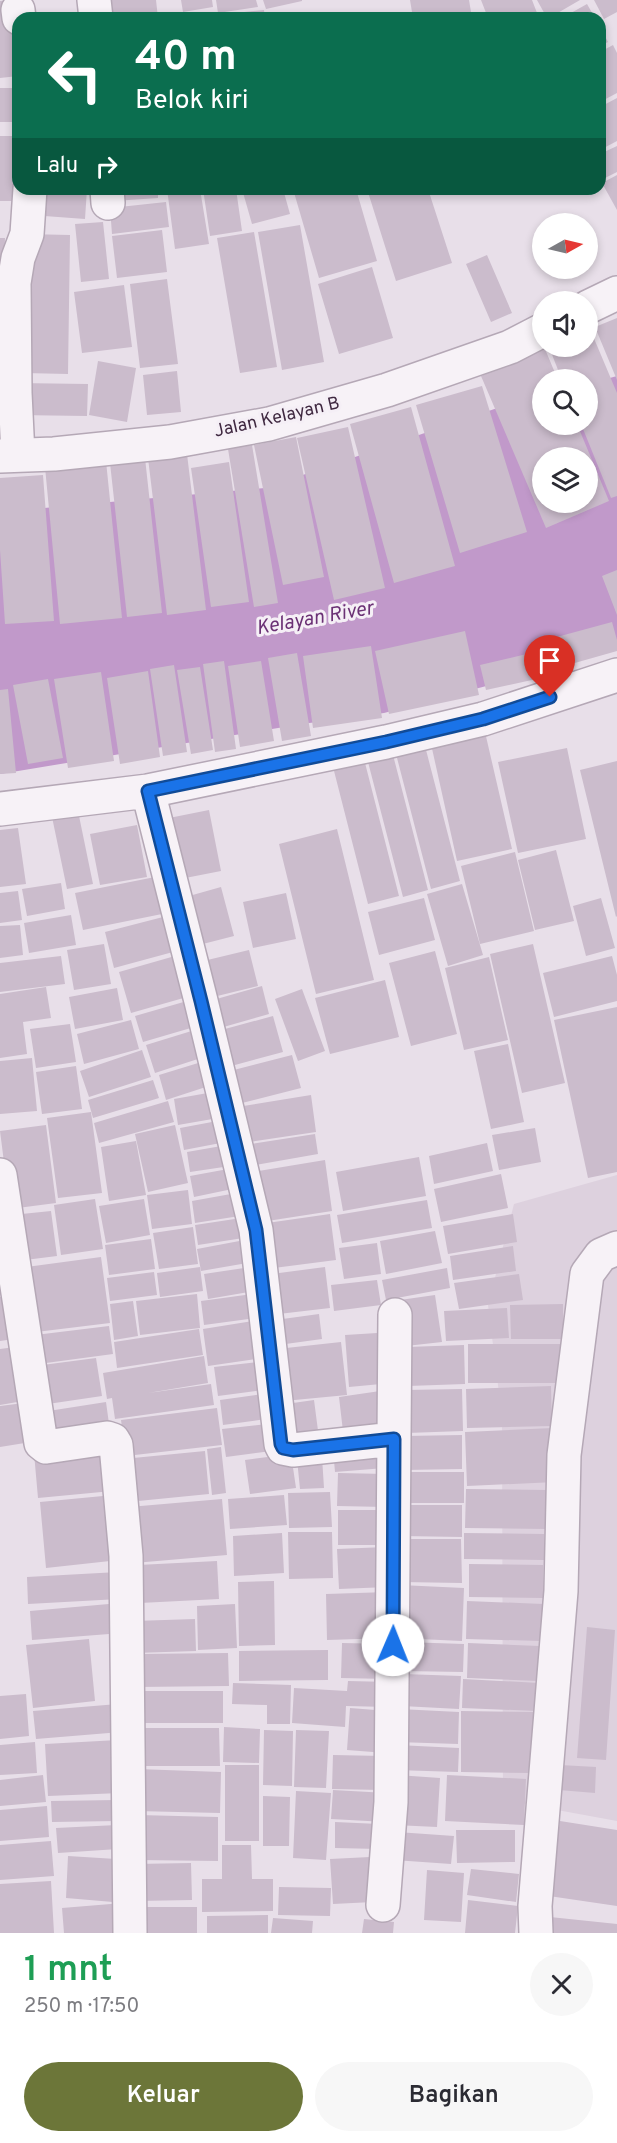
<!DOCTYPE html>
<html lang="id">
<head>
<meta charset="utf-8">
<style>
  :root { --surface:#fff; --page:#f7f7f7; --text:#2b2b33; --muted:#7c7c81; --accent:#6c7639 }
  body { margin:0; font-family:Overpass,sans-serif; background:var(--page); color:var(--text); height:100vh; display:flex; flex-direction:column; font-size:22px; white-space:nowrap }
  * { box-sizing:border-box; margin:0 }
  p { font-size:20px; color:var(--muted) }
  .icon { flex:none; width:33px; height:33px; fill:none; stroke:currentColor; stroke-width:2; stroke-linecap:round; stroke-linejoin:round }
  .map { position:relative; height:1933px; overflow:hidden }
  .side { display:flex; flex-direction:column; background:var(--surface); flex:1 }
  .side>* { flex:none }
  .guide { position:absolute; left:12px; top:12px; width:594px; height:183px; border-radius:18px; box-shadow:0 3px 9px #0003; background:#0b6e4f; color:#fff; overflow:hidden }
  .needle { width:39px; rotate:82deg }
  .fabs { position:absolute; left:532px; top:213px; display:grid; gap:12px }
  .fabs a { display:grid; place-items:center; width:66px; height:66px; border-radius:50%; background:var(--surface); box-shadow:0 3px 9px #0003; font-size:30px }
  .pin { position:absolute; display:grid; place-items:center; width:51px; height:51px; color:#fff; margin:-62px -26px; border-radius:50% 50% 50% 0; rotate:-45deg; box-shadow:0 0 6px #0007 }
  .pin .icon { rotate:45deg }
  .me { position:absolute; width:66px; margin:-33px; rotate:1deg; stroke-linejoin:round; filter:drop-shadow(0 0 4px #0008) }
  .turn { display:flex; align-items:center; gap:21px; height:126px; padding:0 24px; font-size:27px }
  .turn .icon { width:78px; height:78px; stroke-width:2.5 }
  .turn b { display:block; font-size:42px; line-height:51px }
  .then { display:flex; align-items:center; height:57px; padding:0 24px; background:#0003; gap:12px; font-size:22px }
  .round { display:grid; place-items:center; flex:none; width:63px; height:63px; border-radius:32px; background:var(--page) }
  .head { display:flex; align-items:center; justify-content:space-between; height:102px; padding:0 24px }
  h1 { font-size:36px; font-weight:600; line-height:45px; color:#1e9e55 }
  .button { display:flex; gap:12px; margin-top:auto; padding:12px 24px }
  .button a { flex:1; height:69px; border-radius:36px; background:var(--accent); color:#fff; font-size:24px; font-weight:600; line-height:69px; text-align:center }
  .button a+a { background:var(--page); color:var(--text) }
  .map>svg:first-child { display:block }
  .built { fill:#ddd1de }
  .water { fill:#c199ca; fill-rule:evenodd }
  .building { fill:#cbbccc; fill-rule:evenodd }
  .lines { fill:none; stroke-linecap:round; stroke-linejoin:round }
  .minor-casing { stroke:#b5a8b6; stroke-width:36 }
  .minor { stroke:#f7f2f7; stroke-width:33 }
  .route-casing { stroke:#114b97; stroke-width:15 }
  .route { stroke:#1a73e8; stroke-width:10 }
  .labels { text-anchor:middle; dominant-baseline:central; stroke-width:6; stroke-linejoin:round; paint-order:stroke }
  .street-label { font-size:18px; fill:#3f2840; stroke:#f5eff6 }
  .water-label { font-size:20px; font-style:italic; fill:#6b3175; stroke:#f5eff6 }
</style>
</head>
<body>
<div class="map">
<svg width="617" height="1933" viewBox="0 0 617 1933">
  <rect width="100%" height="100%" fill="#e8dfe9"/>
  <path class="built" d="M 617,1175 L 617,1821 L 503,1800 L 502,1417 L 488,1305 L 514,1204 Z"/>
  <path class="water" d="M 617,376 L 617,644 L 543,671 L 384,713 L 302,724 L 0,774 L 0,512 L 265,488 L 506,405 L 543,424 L 588,424 L 588,384 ZM 543,458 L 588,458 L 588,502 L 543,502 Z"/>
  <path class="building" d="M 13,0 L 18,76 L 0,78 L 0,1 Z
    M 98,0 L 156,0 L 158,18 L 100,18 Z
    M 181,0 L 212,0 L 213,7 L 183,12 Z
    M 216,0 L 256,0 L 258,7 L 218,13 Z
    M 263,0 L 302,0 L 302,1 L 266,9 Z
    M 410,0 L 469,0 L 472,18 L 413,18 Z
    M 481,0 L 532,0 L 539,18 L 488,18 Z
    M 537,0 L 580,0 L 549,18 L 547,18 Z
    M 594,0 L 617,0 L 617,12 L 604,19 Z
    M 587,4 L 595,18 L 562,18 Z
    M 264,10 L 265,18 L 206,18 L 206,16 Z
    M 600,27 L 608,42 L 600,46 Z
    M 613,45 L 617,53 L 617,93 L 600,102 L 600,52 Z
    M 0,88 L 18,88 L 18,122 L 0,122 Z
    M 617,98 L 617,141 L 600,150 L 600,107 Z
    M 0,136 L 18,136 L 18,201 L 0,201 Z
    M 617,146 L 617,172 L 605,178 L 600,168 L 600,154 Z
    M 617,175 L 617,210 L 602,183 Z
    M 32,189 L 87,189 L 85,219 L 31,215 Z
    M 114,189 L 158,189 L 158,198 L 114,201 Z
    M 167,189 L 200,189 L 209,244 L 175,249 Z
    M 203,189 L 236,189 L 242,231 L 210,236 Z
    M 242,189 L 283,189 L 290,214 L 252,224 Z
    M 293,189 L 356,189 L 377,261 L 319,278 Z
    M 367,189 L 428,189 L 452,263 L 396,281 Z
    M 166,202 L 169,227 L 112,234 L 110,208 Z
    M 103,222 L 109,279 L 81,282 L 75,224 Z
    M 300,225 L 324,362 L 282,370 L 258,232 Z
    M 162,230 L 167,272 L 117,278 L 112,236 Z
    M 254,232 L 277,367 L 240,373 L 217,238 Z
    M 26,234 L 70,235 L 68,374 L 24,373 Z
    M 0,238 L 5,238 L 4,266 L 0,265 Z
    M 487,255 L 512,313 L 491,322 L 466,264 Z
    M 372,267 L 393,338 L 339,354 L 318,284 Z
    M 167,279 L 178,364 L 140,368 L 130,284 Z
    M 124,285 L 132,347 L 82,353 L 74,292 Z
    M 617,318 L 617,380 L 595,327 Z
    M 590,329 L 617,393 L 617,496 L 611,498 L 581,424 L 588,424 L 588,380 L 562,380 L 549,347 L 588,346 L 588,330 Z
    M 545,349 L 558,380 L 543,380 L 543,424 L 577,424 L 609,501 L 546,528 L 481,376 ZM 543,458 L 588,458 L 588,502 L 543,502 Z
    M 98,361 L 136,368 L 127,422 L 89,415 Z
    M 177,371 L 181,412 L 147,415 L 143,375 Z
    M 17,383 L 88,384 L 87,416 L 16,415 Z
    M 482,386 L 527,532 L 460,553 L 416,405 Z
    M 411,407 L 455,566 L 394,583 L 350,424 Z
    M 348,427 L 385,588 L 334,600 L 297,438 Z
    M 296,437 L 324,577 L 283,585 L 254,445 Z
    M 252,445 L 278,603 L 254,607 L 228,449 Z
    M 187,454 L 206,610 L 167,615 L 148,458 Z
    M 145,458 L 162,613 L 127,617 L 110,463 Z
    M 106,461 L 122,618 L 60,624 L 45,467 Z
    M 229,462 L 249,602 L 211,607 L 191,468 Z
    M 43,475 L 54,621 L 5,624 L 0,550 L 0,478 Z
    M 617,570 L 617,615 L 602,576 Z
    M 612,622 L 617,640 L 617,651 L 550,670 L 542,641 Z
    M 465,631 L 479,695 L 389,714 L 375,651 Z
    M 371,646 L 382,718 L 313,728 L 303,656 Z
    M 535,652 L 541,678 L 486,690 L 480,665 Z
    M 297,653 L 311,736 L 282,741 L 268,658 Z
    M 224,661 L 236,749 L 215,752 L 203,664 Z
    M 261,661 L 274,741 L 240,747 L 228,666 Z
    M 174,665 L 187,752 L 163,756 L 150,669 Z
    M 200,667 L 213,750 L 191,754 L 177,670 Z
    M 148,671 L 160,757 L 120,764 L 107,678 Z
    M 101,672 L 114,761 L 68,768 L 54,679 Z
    M 48,679 L 63,758 L 28,764 L 13,685 Z
    M 8,689 L 16,773 L 0,774 L 0,690 Z
    M 485,732 L 512,849 L 457,861 L 431,744 Z
    M 425,746 L 460,881 L 431,889 L 396,754 Z
    M 567,748 L 586,839 L 518,853 L 498,762 Z
    M 393,755 L 428,890 L 403,897 L 368,762 Z
    M 364,759 L 399,896 L 368,904 L 333,767 Z
    M 617,761 L 617,916 L 616,917 L 580,770 Z
    M 209,810 L 221,871 L 175,880 L 164,819 Z
    M 78,811 L 93,884 L 67,889 L 52,817 Z
    M 137,825 L 147,877 L 100,885 L 90,834 Z
    M 18,828 L 26,884 L 0,887 L 0,830 Z
    M 337,829 L 374,980 L 316,994 L 279,844 Z
    M 556,850 L 574,921 L 535,930 L 518,860 Z
    M 515,852 L 534,931 L 480,944 L 461,866 Z
    M 155,877 L 162,914 L 83,930 L 75,893 Z
    M 61,883 L 65,909 L 27,916 L 22,889 Z
    M 462,884 L 483,955 L 448,966 L 427,894 Z
    M 221,887 L 234,936 L 195,946 L 182,898 Z
    M 18,891 L 22,920 L 0,923 L 0,893 Z
    M 286,893 L 296,939 L 253,948 L 243,902 Z
    M 424,898 L 435,940 L 379,955 L 368,912 Z
    M 601,898 L 615,948 L 586,956 L 573,906 Z
    M 71,915 L 76,945 L 29,953 L 24,923 Z
    M 163,917 L 173,952 L 114,968 L 105,932 Z
    M 20,925 L 23,955 L 0,958 L 0,926 Z
    M 104,944 L 111,984 L 74,990 L 67,950 Z
    M 533,944 L 565,1083 L 522,1093 L 490,954 Z
    M 249,950 L 258,986 L 205,999 L 195,963 Z
    M 435,951 L 457,1034 L 411,1046 L 389,963 Z
    M 61,956 L 65,984 L 0,992 L 0,963 Z
    M 175,956 L 187,997 L 131,1013 L 119,972 Z
    M 612,956 L 617,975 L 617,1001 L 554,1017 L 543,973 Z
    M 489,957 L 508,1040 L 464,1050 L 445,968 Z
    M 385,980 L 399,1037 L 330,1054 L 315,998 Z
    M 262,986 L 269,1014 L 213,1030 L 206,1002 Z
    M 46,987 L 51,1018 L 23,1022 L 27,1054 L 0,1058 L 0,994 Z
    M 117,988 L 123,1020 L 75,1029 L 69,997 Z
    M 302,989 L 325,1051 L 298,1061 L 275,999 Z
    M 194,999 L 201,1025 L 143,1042 L 135,1016 Z
    M 617,1007 L 617,1172 L 588,1178 L 554,1020 Z
    M 273,1016 L 283,1052 L 224,1068 L 214,1032 Z
    M 131,1020 L 139,1049 L 84,1064 L 77,1034 Z
    M 70,1024 L 76,1062 L 36,1068 L 30,1029 Z
    M 198,1029 L 207,1056 L 155,1073 L 146,1045 Z
    M 508,1044 L 524,1122 L 491,1129 L 474,1051 Z
    M 142,1050 L 151,1077 L 89,1097 L 80,1071 Z
    M 292,1055 L 301,1088 L 234,1105 L 226,1072 Z
    M 32,1058 L 37,1111 L 0,1114 L 0,1061 Z
    M 208,1060 L 215,1084 L 166,1100 L 159,1075 Z
    M 76,1066 L 82,1109 L 42,1114 L 36,1072 Z
    M 153,1080 L 159,1098 L 93,1118 L 88,1100 Z
    M 219,1091 L 224,1117 L 178,1125 L 174,1099 Z
    M 311,1095 L 316,1132 L 243,1143 L 237,1107 Z
    M 168,1101 L 174,1122 L 99,1143 L 94,1123 Z
    M 91,1112 L 102,1193 L 58,1198 L 47,1118 Z
    M 228,1119 L 231,1141 L 184,1150 L 180,1128 Z
    M 46,1125 L 56,1203 L 10,1209 L 0,1131 Z
    M 175,1125 L 188,1183 L 148,1192 L 135,1134 Z
    M 535,1128 L 541,1162 L 499,1170 L 492,1135 Z
    M 315,1134 L 318,1154 L 249,1166 L 245,1145 Z
    M 136,1141 L 146,1195 L 109,1201 L 101,1147 Z
    M 487,1143 L 493,1171 L 434,1184 L 429,1156 Z
    M 233,1144 L 237,1165 L 190,1172 L 187,1152 Z
    M 419,1157 L 426,1196 L 343,1211 L 336,1172 Z
    M 325,1160 L 332,1211 L 261,1222 L 253,1172 Z
    M 239,1167 L 242,1187 L 194,1197 L 190,1176 Z
    M 501,1174 L 508,1208 L 441,1222 L 434,1189 Z
    M 188,1190 L 192,1224 L 152,1229 L 147,1195 Z
    M 242,1192 L 246,1215 L 195,1223 L 192,1201 Z
    M 95,1199 L 103,1249 L 61,1255 L 54,1205 Z
    M 144,1199 L 150,1235 L 106,1243 L 99,1206 Z
    M 427,1200 L 432,1228 L 342,1243 L 337,1215 Z
    M 51,1211 L 57,1256 L 17,1261 L 12,1215 Z
    M 330,1214 L 336,1260 L 266,1269 L 260,1224 Z
    M 513,1214 L 517,1242 L 448,1254 L 443,1226 Z
    M 248,1217 L 250,1237 L 198,1245 L 195,1225 Z
    M 193,1227 L 198,1264 L 159,1269 L 153,1233 Z
    M 435,1231 L 442,1263 L 386,1274 L 380,1241 Z
    M 151,1239 L 155,1269 L 109,1275 L 105,1245 Z
    M 250,1239 L 253,1262 L 201,1271 L 197,1249 Z
    M 377,1243 L 381,1274 L 344,1279 L 339,1248 Z
    M 513,1246 L 516,1271 L 453,1280 L 450,1256 Z
    M 101,1257 L 110,1323 L 28,1333 L 19,1268 Z
    M 257,1266 L 260,1290 L 208,1299 L 204,1274 Z
    M 200,1267 L 203,1291 L 160,1297 L 157,1273 Z
    M 325,1267 L 330,1308 L 270,1315 L 264,1275 Z
    M 447,1268 L 450,1288 L 386,1300 L 382,1280 Z
    M 154,1272 L 157,1295 L 110,1301 L 107,1278 Z
    M 519,1274 L 523,1300 L 459,1309 L 454,1283 Z
    M 377,1280 L 381,1305 L 334,1311 L 331,1285 Z
    M 260,1293 L 263,1317 L 204,1325 L 201,1301 Z
    M 197,1294 L 200,1328 L 140,1335 L 136,1301 Z
    M 435,1295 L 442,1342 L 406,1346 L 400,1300 Z
    M 8,1296 L 14,1339 L 0,1341 L 0,1297 Z
    M 133,1301 L 138,1336 L 114,1340 L 110,1304 Z
    M 563,1304 L 563,1339 L 511,1339 L 510,1305 Z
    M 507,1308 L 509,1338 L 446,1341 L 444,1311 Z
    M 319,1314 L 322,1339 L 271,1346 L 268,1321 Z
    M 265,1319 L 270,1357 L 208,1366 L 203,1329 Z
    M 109,1326 L 113,1354 L 31,1365 L 27,1336 Z
    M 199,1329 L 203,1355 L 117,1368 L 114,1342 Z
    M 377,1333 L 381,1384 L 349,1387 L 345,1335 Z
    M 341,1342 L 347,1395 L 284,1401 L 277,1349 Z
    M 468,1344 L 563,1344 L 563,1383 L 468,1383 Z
    M 464,1345 L 465,1384 L 408,1386 L 407,1347 Z
    M 15,1347 L 23,1401 L 0,1405 L 0,1349 Z
    M 204,1356 L 208,1383 L 148,1393 L 211,1384 L 214,1405 L 115,1419 L 112,1398 L 107,1399 L 103,1373 Z
    M 96,1358 L 102,1396 L 41,1405 L 35,1366 Z
    M 267,1361 L 271,1389 L 218,1396 L 214,1367 Z
    M 551,1386 L 552,1426 L 467,1428 L 466,1389 Z
    M 462,1389 L 463,1431 L 407,1433 L 406,1390 Z
    M 387,1390 L 393,1434 L 344,1440 L 339,1397 Z
    M 270,1393 L 273,1418 L 223,1425 L 220,1400 Z
    M 314,1400 L 320,1446 L 293,1450 L 286,1404 Z
    M 32,1402 L 37,1441 L 0,1447 L 0,1406 Z
    M 106,1402 L 110,1431 L 46,1441 L 42,1412 Z
    M 217,1408 L 222,1445 L 126,1456 L 121,1420 Z
    M 276,1423 L 279,1450 L 226,1457 L 222,1429 Z
    M 553,1428 L 555,1482 L 467,1486 L 465,1432 Z
    M 462,1435 L 462,1469 L 405,1470 L 405,1436 Z
    M 383,1445 L 385,1468 L 335,1472 L 333,1449 Z
    M 107,1446 L 112,1491 L 38,1498 L 34,1453 Z
    M 221,1447 L 226,1493 L 212,1495 L 207,1449 Z
    M 205,1451 L 209,1494 L 128,1502 L 123,1459 Z
    M 291,1454 L 296,1488 L 250,1494 L 245,1460 Z
    M 322,1457 L 324,1488 L 300,1489 L 297,1459 Z
    M 402,1472 L 464,1472 L 464,1503 L 402,1503 Z
    M 338,1473 L 386,1474 L 386,1507 L 337,1506 Z
    M 466,1489 L 547,1490 L 547,1529 L 465,1528 Z
    M 330,1492 L 332,1527 L 289,1528 L 288,1493 Z
    M 284,1495 L 287,1525 L 230,1529 L 228,1499 Z
    M 103,1496 L 110,1561 L 46,1568 L 40,1502 Z
    M 222,1499 L 227,1555 L 134,1563 L 129,1507 Z
    M 402,1505 L 462,1505 L 462,1537 L 402,1536 Z
    M 338,1510 L 382,1510 L 382,1545 L 338,1545 Z
    M 288,1532 L 332,1532 L 333,1578 L 289,1579 Z
    M 282,1533 L 284,1573 L 234,1576 L 233,1536 Z
    M 464,1533 L 544,1534 L 544,1560 L 464,1559 Z
    M 402,1539 L 461,1539 L 462,1583 L 402,1582 Z
    M 386,1547 L 388,1587 L 339,1589 L 337,1549 Z
    M 217,1561 L 219,1599 L 140,1603 L 138,1565 Z
    M 469,1564 L 543,1565 L 543,1598 L 469,1597 Z
    M 118,1572 L 119,1599 L 28,1604 L 27,1577 Z
    M 274,1581 L 275,1645 L 239,1646 L 238,1582 Z
    M 400,1585 L 464,1588 L 462,1641 L 398,1638 Z
    M 388,1592 L 389,1638 L 327,1640 L 326,1594 Z
    M 467,1601 L 543,1604 L 542,1641 L 466,1639 Z
    M 120,1603 L 122,1633 L 32,1640 L 30,1611 Z
    M 235,1604 L 237,1648 L 198,1650 L 197,1606 Z
    M 195,1619 L 196,1651 L 135,1653 L 134,1621 Z
    M 587,1627 L 615,1630 L 606,1760 L 577,1758 Z
    M 89,1639 L 95,1701 L 33,1708 L 26,1645 Z
    M 404,1642 L 464,1644 L 463,1672 L 403,1671 Z
    M 342,1643 L 388,1644 L 388,1679 L 341,1678 Z
    M 468,1643 L 539,1646 L 539,1681 L 467,1678 Z
    M 328,1650 L 328,1680 L 239,1681 L 239,1651 Z
    M 228,1653 L 229,1686 L 137,1687 L 137,1654 Z
    M 403,1674 L 461,1676 L 459,1709 L 402,1706 Z
    M 463,1679 L 539,1683 L 537,1711 L 462,1708 Z
    M 348,1681 L 389,1682 L 388,1707 L 346,1706 L 345,1727 L 292,1723 L 294,1688 L 347,1691 Z
    M 233,1683 L 291,1685 L 290,1724 L 267,1724 L 267,1705 L 232,1704 Z
    M 137,1691 L 223,1691 L 223,1723 L 137,1723 Z
    M 26,1694 L 29,1736 L 0,1739 L 0,1696 Z
    M 118,1704 L 121,1732 L 36,1739 L 33,1711 Z
    M 350,1708 L 388,1711 L 386,1753 L 347,1750 Z
    M 399,1709 L 459,1712 L 458,1744 L 397,1742 Z
    M 461,1711 L 536,1712 L 534,1773 L 461,1772 Z
    M 224,1727 L 260,1729 L 259,1763 L 223,1762 Z
    M 136,1728 L 219,1728 L 220,1766 L 136,1766 Z
    M 264,1730 L 293,1731 L 292,1786 L 263,1785 Z
    M 296,1730 L 329,1731 L 326,1788 L 294,1787 Z
    M 118,1740 L 120,1793 L 48,1796 L 45,1744 Z
    M 35,1742 L 37,1773 L 0,1775 L 0,1745 Z
    M 397,1745 L 459,1748 L 458,1772 L 396,1770 Z
    M 333,1755 L 383,1756 L 382,1790 L 332,1789 Z
    M 225,1765 L 259,1765 L 259,1841 L 225,1841 Z
    M 560,1765 L 596,1767 L 595,1793 L 559,1790 Z
    M 137,1769 L 221,1772 L 220,1813 L 136,1811 Z
    M 43,1775 L 46,1802 L 0,1806 L 0,1780 Z
    M 397,1775 L 440,1778 L 437,1827 L 395,1825 Z
    M 447,1775 L 526,1779 L 524,1825 L 445,1821 Z
    M 333,1790 L 387,1793 L 386,1822 L 331,1819 Z
    M 296,1791 L 331,1793 L 326,1860 L 293,1858 Z
    M 263,1796 L 290,1797 L 289,1846 L 263,1846 Z
    M 117,1800 L 117,1821 L 52,1822 L 51,1801 Z
    M 47,1806 L 49,1837 L 0,1841 L 0,1810 Z
    M 138,1815 L 218,1817 L 218,1861 L 138,1860 Z
    M 560,1821 L 617,1830 L 617,1906 L 549,1896 Z
    M 335,1822 L 379,1824 L 379,1849 L 335,1848 Z
    M 117,1825 L 118,1849 L 58,1853 L 56,1828 Z
    M 456,1830 L 515,1830 L 515,1862 L 457,1863 Z
    M 397,1832 L 454,1836 L 451,1864 L 394,1860 Z
    M 51,1841 L 54,1876 L 0,1880 L 0,1845 Z
    M 222,1845 L 251,1845 L 252,1879 L 273,1879 L 273,1911 L 202,1912 L 202,1879 L 222,1879 Z
    M 68,1856 L 116,1859 L 113,1902 L 66,1898 Z
    M 370,1857 L 373,1902 L 333,1904 L 330,1859 Z
    M 191,1863 L 192,1900 L 136,1901 L 135,1864 Z
    M 471,1869 L 519,1874 L 516,1902 L 467,1895 Z
    M 427,1870 L 464,1873 L 461,1922 L 424,1920 Z
    M 51,1881 L 54,1933 L 0,1933 L 0,1884 Z
    M 279,1887 L 331,1888 L 330,1916 L 278,1915 Z
    M 468,1900 L 518,1906 L 515,1933 L 465,1933 Z
    M 123,1903 L 125,1933 L 64,1933 L 62,1908 Z
    M 135,1907 L 197,1907 L 197,1933 L 135,1933 Z
    M 268,1915 L 268,1933 L 207,1933 L 207,1916 Z
    M 550,1917 L 617,1924 L 617,1933 L 548,1933 Z
    M 273,1918 L 313,1921 L 312,1933 L 271,1933 Z
    M 364,1919 L 394,1922 L 393,1933 L 362,1933 Z"/>
  <g class="lines">
    <g class="minor-casing">
      <path id="minor" d="M 94,0 L 96,18
        M 18,10 L 19,18
        M 107,189 L 108,203
        M 588,307 L 617,293
        M 18,455 L 15,393 L 14,283 L 18,258 L 27,234 L 30,189
        M 0,456 L 54,454 L 170,442 L 269,424 L 387,390 L 510,347 L 543,330
        M 148,791 L 201,1001 L 256,1230 L 281,1444 L 283,1448 L 293,1450 L 394,1439
        M 0,809 L 148,791 L 386,742 L 483,719 L 617,675
        M 0,1175 L 41,1443 L 46,1447 L 107,1438 L 113,1440 L 116,1445 L 126,1556 L 130,1933
        M 383,1905 L 391,1802 L 395,1315
        M 536,1933 L 535,1906 L 561,1591 L 564,1455 L 587,1274 L 601,1255 L 617,1248"/>
    </g>
    <use href="#minor" class="minor"/>
  </g>
  <g class="lines">
    <g class="route-casing">
      <path id="route" d="M 393,1645 L 394,1439 L 293,1450 L 283,1448 L 281,1444 L 256,1230 L 201,1001 L 148,791 L 386,742 L 483,719 L 550,697"/>
    </g>
    <use href="#route" class="route"/>
  </g>
  <g class="labels">
    <g class="street-label">
      <text transform="translate(277 418) rotate(-13)">Jalan Kelayan B</text>
    </g>
    <g class="water-label">
      <text transform="translate(315 619) rotate(-10)">Kelayan River</text>
    </g>
  </g>
</svg>
<div class="fabs">
<a><svg class="needle" viewBox="-14 -14 28 28"><path d="M0-13l5 13h-10z" fill="#e53935"/><path d="M0 13l5-13h-10z" fill="#7c7c81"/></svg></a>
<a><svg class="icon" aria-label="sound" viewBox="0 0 24 24"><path d="M4 9h4l5-4v14l-5-4H4zM17 9q2 3 0 6"/></svg></a>
<a><svg class="icon" aria-label="search" viewBox="0 0 24 24"><circle cx="10" cy="10" r="6"/><path d="M15 15l6 6"/></svg></a>
<a><svg class="icon" aria-label="layers" viewBox="0 0 24 24"><path d="M12 4l9 5-9 5-9-5zM3 14l9 5 9-5"/></svg></a>
</div>
<div class="pin" style="left:550px;top:697px;background:#d93025"><svg class="icon" aria-label="arrive" viewBox="0 0 24 24"><path d="M6 21V4h12l-3 4 3 4H6"/></svg></div>
<svg class="me" style="left:393px;top:1645px" viewBox="-20 -20 40 40"><circle r="19" fill="#fff"/><path d="M0-13L10 11 0 6-10 11z" fill="#1a73e8"/></svg>
<div class="guide">
<div class="turn"><svg class="icon" aria-label="left" viewBox="0 0 24 24"><path d="M17 20v-9H6M10 6l-5 5 5 5"/></svg><div><b>40 m</b>Belok kiri</div></div>
<div class="then">Lalu<svg class="icon" aria-label="right" viewBox="0 0 24 24"><path d="M7 20v-9h11M14 6l5 5-5 5"/></svg></div>
</div>
</div>
<section class="side">
<div class="head"><div><h1>1 mnt</h1><p>250 m · 17:50</p></div><a class="round"><svg class="icon" aria-label="close" viewBox="0 0 24 24"><path d="M6 6l12 12M18 6L6 18"/></svg></a></div>
<div class="button"><a>Keluar</a><a>Bagikan</a></div>
</section>
</body>
</html>
